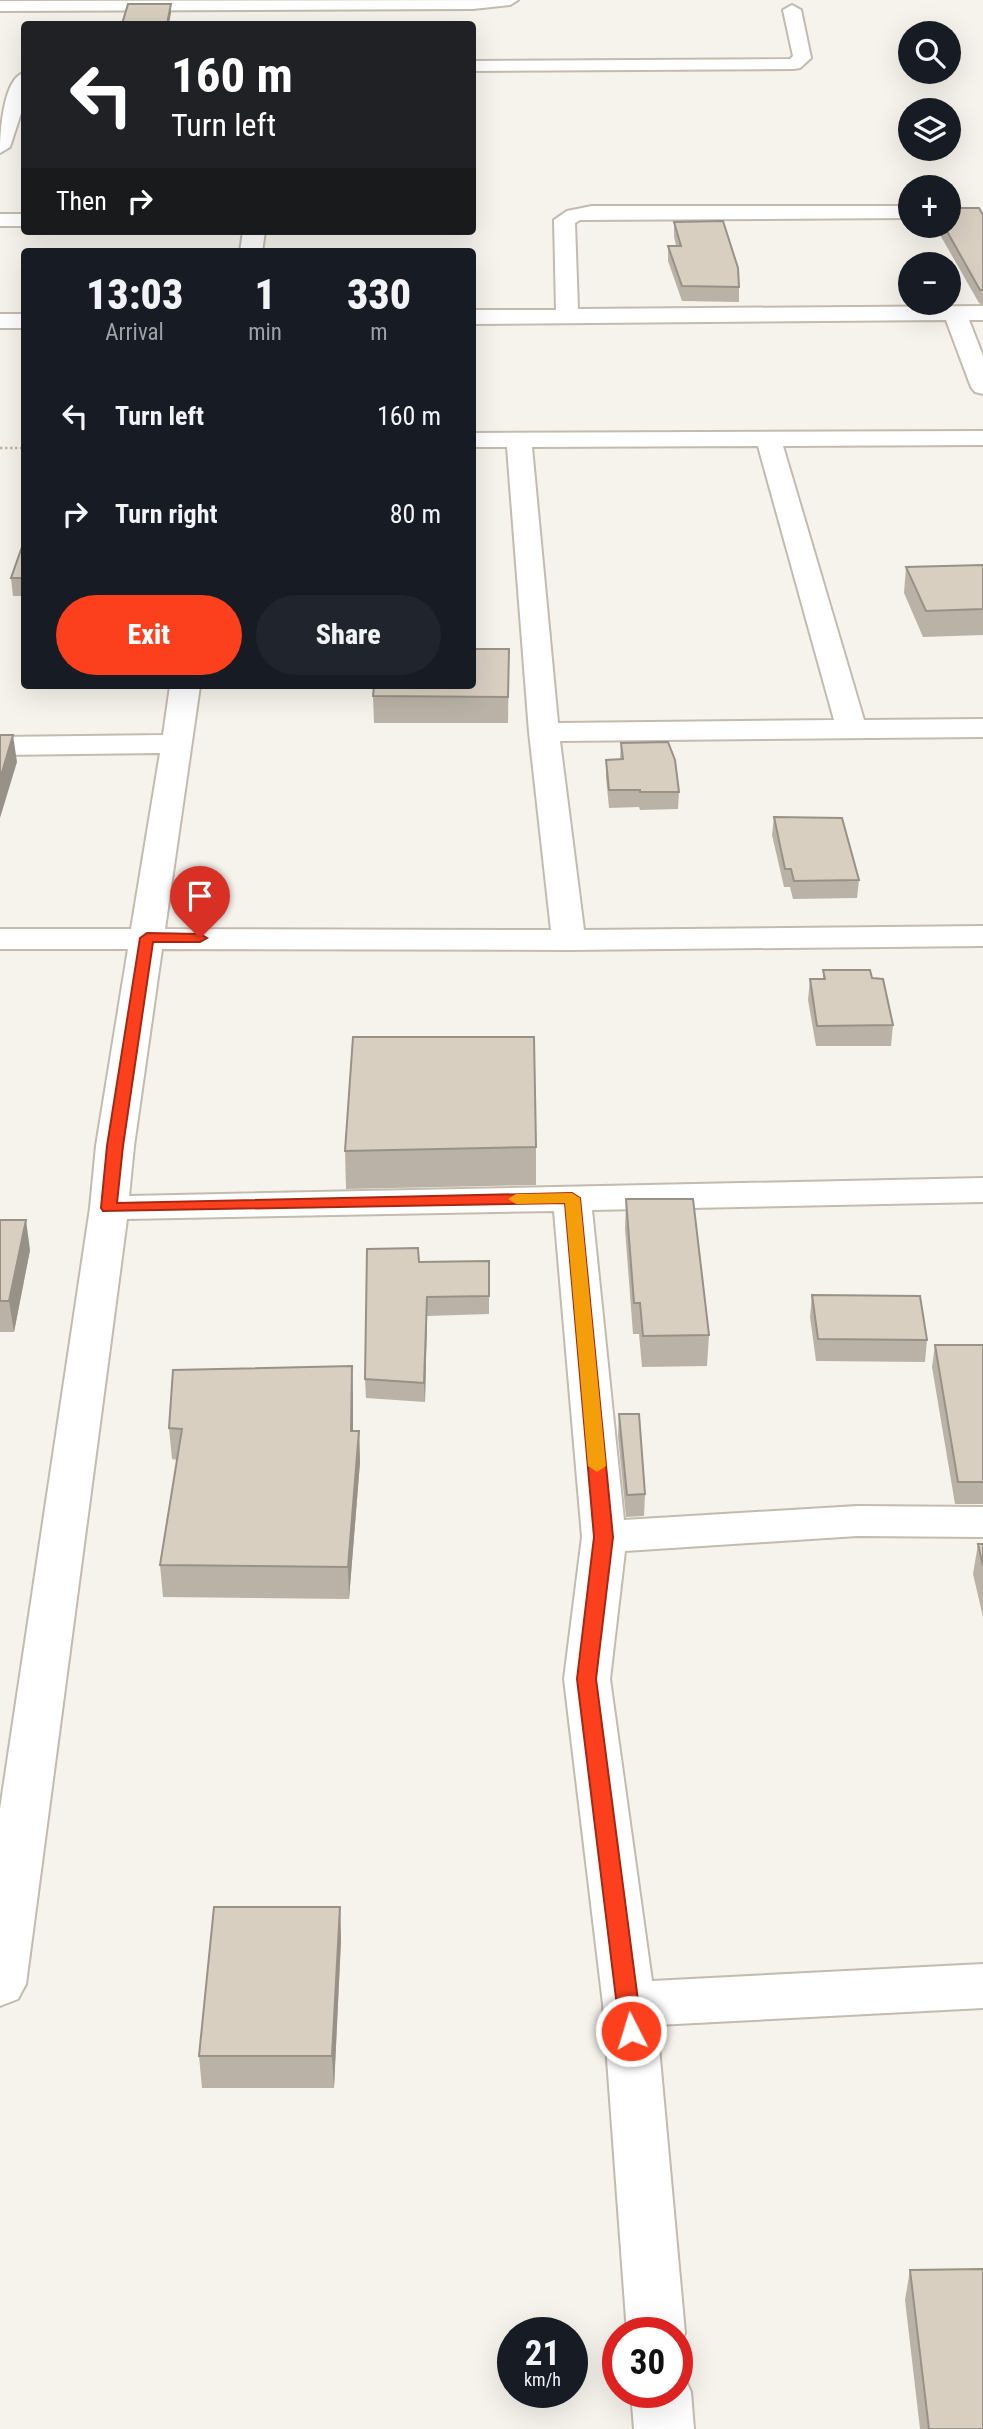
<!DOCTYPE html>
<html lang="en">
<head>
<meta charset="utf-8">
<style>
  :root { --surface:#171b24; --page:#20242c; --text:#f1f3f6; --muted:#9ea1a6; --accent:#fc3f1d }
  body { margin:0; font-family:"Roboto Condensed",sans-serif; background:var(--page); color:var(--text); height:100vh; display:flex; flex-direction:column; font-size:26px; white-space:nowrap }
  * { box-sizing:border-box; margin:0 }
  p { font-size:23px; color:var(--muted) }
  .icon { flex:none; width:38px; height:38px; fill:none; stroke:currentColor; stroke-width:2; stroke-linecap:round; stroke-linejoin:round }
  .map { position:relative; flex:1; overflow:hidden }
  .panel { position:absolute; left:21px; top:248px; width:455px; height:441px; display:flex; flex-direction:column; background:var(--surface); border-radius:7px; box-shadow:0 7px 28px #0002 }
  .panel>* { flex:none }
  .guide { position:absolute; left:21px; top:21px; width:455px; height:214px; border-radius:7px; box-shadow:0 7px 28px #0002; background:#202124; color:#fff; overflow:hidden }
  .buttons { position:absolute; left:898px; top:21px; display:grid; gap:14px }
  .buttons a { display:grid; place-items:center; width:63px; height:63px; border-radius:50%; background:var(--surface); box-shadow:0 7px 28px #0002; font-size:35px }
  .speed { position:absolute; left:497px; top:2317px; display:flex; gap:14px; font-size:35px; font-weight:700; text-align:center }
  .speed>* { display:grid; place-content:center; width:91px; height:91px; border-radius:50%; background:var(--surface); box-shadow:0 7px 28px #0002; line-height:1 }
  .speed small { font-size:18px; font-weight:400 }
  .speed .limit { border:10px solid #d22; background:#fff; color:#111 }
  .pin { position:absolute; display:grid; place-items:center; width:60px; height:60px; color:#fff; margin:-72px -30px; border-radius:50% 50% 50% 0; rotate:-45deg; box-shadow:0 0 7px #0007 }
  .pin .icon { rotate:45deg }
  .me { position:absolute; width:77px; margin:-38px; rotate:355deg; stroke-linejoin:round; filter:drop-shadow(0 0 5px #0008) }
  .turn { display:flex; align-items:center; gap:24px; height:147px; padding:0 35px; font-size:32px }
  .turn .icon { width:91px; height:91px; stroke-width:2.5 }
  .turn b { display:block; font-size:49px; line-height:60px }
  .then { display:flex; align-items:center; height:66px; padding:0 35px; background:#0003; gap:14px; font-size:26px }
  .eta { display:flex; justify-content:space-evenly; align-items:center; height:119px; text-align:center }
  .eta b { font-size:42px; font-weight:800; line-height:49px }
  .primary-button { display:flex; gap:14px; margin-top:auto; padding:14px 35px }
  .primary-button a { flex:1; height:80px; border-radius:42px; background:var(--accent); color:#fff; font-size:28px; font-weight:800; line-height:80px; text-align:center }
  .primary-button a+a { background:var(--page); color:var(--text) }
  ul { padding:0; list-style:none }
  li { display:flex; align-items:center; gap:21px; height:98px; padding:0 35px }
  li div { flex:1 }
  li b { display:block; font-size:26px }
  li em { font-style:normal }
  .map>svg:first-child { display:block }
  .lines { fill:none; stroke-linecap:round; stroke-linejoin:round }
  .minor-casing { stroke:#c2bbae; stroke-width:4 }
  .path { stroke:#c4b79f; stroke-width:2.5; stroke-dasharray:2.5 2.5; stroke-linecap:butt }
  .minor { fill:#fff; fill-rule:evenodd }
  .wall { fill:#bab2a6 }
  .shaded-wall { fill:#979187 }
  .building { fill:#d8cfc1; stroke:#979187; stroke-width:2 }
  .route { fill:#fc3f1d; stroke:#a42913; stroke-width:2 }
  .slow { fill:#f59e0b }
</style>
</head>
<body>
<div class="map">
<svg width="983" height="2429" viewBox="0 0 983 2429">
  <rect width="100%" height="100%" fill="#f6f3ec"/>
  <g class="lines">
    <g class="minor-casing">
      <path id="minor" d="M 518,0 L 510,5 L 473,9 L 0,11 L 0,1 Z
        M 792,5 L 801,10 L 811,58 L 800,68 L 794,69 L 472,71 L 472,61 L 790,59 L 793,56 L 783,10 Z
        M 24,73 L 24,104 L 10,147 L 0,153 C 0,134 3,78 24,73 Z
        M 592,206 L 910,206 L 910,218 L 580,220 L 575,223 L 578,309 L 983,306 L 983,320 L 969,320 L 983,356 L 983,394 L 975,392 L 971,387 L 946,320 L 472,324 L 472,310 L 556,310 L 554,220 L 567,211 Z
        M 0,214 L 24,214 L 24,226 L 0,226 Z
        M 243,231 L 265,231 L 262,252 L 240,252 Z
        M 0,314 L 24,314 L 24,328 L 0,328 Z
        M 983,431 L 983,445 L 783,446 L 864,720 L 983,719 L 983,737 L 560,741 L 584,930 L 983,926 L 983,946 L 569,950 L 162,949 L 134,1146 L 129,1196 L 983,1178 L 983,1202 L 592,1210 L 624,1520 L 857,1506 L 983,1507 L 983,1537 L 857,1536 L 625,1551 L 610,1679 L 652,1981 L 983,1964 L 983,2008 L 657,2025 L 685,2333 L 677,2351 L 677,2333 L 627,2333 L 603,2004 L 564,1679 L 582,1537 L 554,1211 L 127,1219 L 26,1984 L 18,1999 L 0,2006 L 0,1809 L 90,1208 L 96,1146 L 128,949 L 0,949 L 0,929 L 131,929 L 160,753 L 0,755 L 0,737 L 163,735 L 170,686 L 200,686 L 165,929 L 551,930 L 529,732 L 507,447 L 472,447 L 472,433 ZM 758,446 L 834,720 L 558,723 L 532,447 Z
        M 677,2370 L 682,2372 L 691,2392 L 694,2429 L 634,2429 L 631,2392 L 677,2392 Z"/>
    </g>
    <path class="path" d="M 0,448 L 24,448"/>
    <use href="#minor" class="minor"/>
  </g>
  <path class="wall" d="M 983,215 L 983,305 L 979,303 L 935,226 L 948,226 Z
    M 674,222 L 739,287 L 739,302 L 682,301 L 668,261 L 668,246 L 676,246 L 674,236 Z
    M 24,541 L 24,596 L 13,596 L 11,578 Z
    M 983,565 L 983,635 L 923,637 L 904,593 L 906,567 Z
    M 509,649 L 508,723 L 374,723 L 373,696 Z
    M 621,743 L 679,792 L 678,809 L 640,810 L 639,807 L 609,808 L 606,777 L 606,760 L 620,759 Z
    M 774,817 L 859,880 L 857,898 L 793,899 L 790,887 L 784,887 L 772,835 Z
    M 823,970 L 872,978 L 893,1025 L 891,1046 L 816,1046 L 808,1000 L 810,979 L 823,979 Z
    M 536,1147 L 536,1185 L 346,1189 L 345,1151 Z
    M 626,1199 L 709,1335 L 707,1366 L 642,1367 L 639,1334 L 633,1334 L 625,1229 Z
    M 0,1220 L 30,1250 L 14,1332 L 0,1332 Z
    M 489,1261 L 489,1314 L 427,1316 L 425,1402 L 366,1398 L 365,1379 L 419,1262 Z
    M 812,1295 L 927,1340 L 925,1362 L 816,1361 L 810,1317 Z
    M 935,1345 L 983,1345 L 983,1504 L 955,1504 L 932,1367 Z
    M 353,1397 L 353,1431 L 359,1431 L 360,1462 L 349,1599 L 163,1597 L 160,1565 L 177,1460 L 172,1459 L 169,1428 Z
    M 619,1414 L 645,1494 L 644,1516 L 626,1517 L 618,1436 Z
    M 978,1544 L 983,1544 L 983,1617 L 973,1574 Z
    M 340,1907 L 341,1940 L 334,2088 L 202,2088 L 199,2056 Z
    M 910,2270 L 983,2429 L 920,2429 L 905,2300 Z"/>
  <path class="shaded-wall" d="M 171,4 L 171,13 L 169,24 L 167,24 Z
    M 13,735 L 17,762 L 0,818 L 0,779 Z
    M 26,1220 L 30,1250 L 14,1332 L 9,1301 Z
    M 427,1297 L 427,1316 L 425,1402 L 424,1383 Z
    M 352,1366 L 353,1397 L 353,1462 L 351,1431 Z
    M 359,1431 L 360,1462 L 349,1599 L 348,1567 Z
    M 340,1907 L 341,1940 L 334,2088 L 332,2056 Z"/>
  <path class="building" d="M 128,4 L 171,4 L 167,24 L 122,24 Z
    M 948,208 L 979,208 L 983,215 L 983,290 L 980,290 L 944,226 L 948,226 Z
    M 723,221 L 738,268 L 739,287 L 682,286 L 668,246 L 681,246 L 674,222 Z
    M 24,541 L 24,578 L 11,578 Z
    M 983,565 L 983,609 L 926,611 L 906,567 Z
    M 472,649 L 509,649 L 508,697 L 373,696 L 374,686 L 472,686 Z
    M 0,735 L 13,735 L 0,779 Z
    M 668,742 L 675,760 L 679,792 L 640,792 L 640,790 L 609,790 L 606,760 L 623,759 L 621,743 Z
    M 774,817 L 842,818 L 859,880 L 794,881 L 791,869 L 785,869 Z
    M 823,970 L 870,970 L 872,978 L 883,979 L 893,1025 L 817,1026 L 810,979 L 825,979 Z
    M 353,1037 L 534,1037 L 536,1147 L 345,1151 Z
    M 626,1199 L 693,1199 L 709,1335 L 643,1336 L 640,1303 L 634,1303 Z
    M 0,1220 L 26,1220 L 9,1301 L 0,1301 Z
    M 418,1248 L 419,1262 L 489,1261 L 489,1296 L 427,1297 L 424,1383 L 365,1379 L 367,1249 Z
    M 812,1295 L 920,1296 L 927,1340 L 818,1339 Z
    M 935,1345 L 983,1345 L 983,1482 L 958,1482 Z
    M 352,1366 L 351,1431 L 359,1431 L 348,1567 L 160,1565 L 182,1429 L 169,1428 L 173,1370 Z
    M 619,1414 L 639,1414 L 645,1494 L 627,1495 Z
    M 978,1544 L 983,1544 L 983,1566 Z
    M 214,1907 L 340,1907 L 332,2056 L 199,2056 Z
    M 983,2269 L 983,2429 L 929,2429 L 910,2270 Z"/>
  <path class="route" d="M 147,933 L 200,934 L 207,938 L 200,942 L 153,942 L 123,1146 L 117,1203 L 572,1193 L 580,1198 L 613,1537 L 596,1679 L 642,2031 L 639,2038 L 631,2041 L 624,2038 L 620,2031 L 577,1679 L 594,1537 L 565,1203 L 103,1211 L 101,1208 L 107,1146 L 140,938 Z"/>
  <path class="slow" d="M 572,1193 L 580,1198 L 606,1466 L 597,1472 L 588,1466 L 565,1203 L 516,1204 L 508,1199 L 516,1194 Z"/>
</svg>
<div class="buttons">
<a><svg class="icon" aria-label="search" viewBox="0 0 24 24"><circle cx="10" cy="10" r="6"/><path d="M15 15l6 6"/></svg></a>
<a><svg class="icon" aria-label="layers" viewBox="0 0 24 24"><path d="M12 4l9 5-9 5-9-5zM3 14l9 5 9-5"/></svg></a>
<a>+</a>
<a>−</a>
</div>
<div class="speed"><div>21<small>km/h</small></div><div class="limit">30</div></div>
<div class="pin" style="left:200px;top:938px;background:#d93025"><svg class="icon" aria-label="arrive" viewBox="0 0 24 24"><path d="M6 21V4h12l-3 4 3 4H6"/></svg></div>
<svg class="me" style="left:631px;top:2031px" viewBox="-20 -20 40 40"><circle r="17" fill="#fc3f1d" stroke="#fff" stroke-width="3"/><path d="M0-11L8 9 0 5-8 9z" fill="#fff"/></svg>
<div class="guide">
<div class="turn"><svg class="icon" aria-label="left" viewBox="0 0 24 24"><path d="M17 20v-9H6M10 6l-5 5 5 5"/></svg><div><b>160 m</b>Turn left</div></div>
<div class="then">Then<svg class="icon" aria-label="right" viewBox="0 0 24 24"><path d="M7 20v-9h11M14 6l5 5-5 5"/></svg></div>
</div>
<section class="panel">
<div class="eta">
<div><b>13:03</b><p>Arrival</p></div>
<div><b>1</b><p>min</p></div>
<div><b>330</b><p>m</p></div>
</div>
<ul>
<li><svg class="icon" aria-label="left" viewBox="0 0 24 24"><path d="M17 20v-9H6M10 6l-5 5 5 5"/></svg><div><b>Turn left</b></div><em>160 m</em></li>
<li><svg class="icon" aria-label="right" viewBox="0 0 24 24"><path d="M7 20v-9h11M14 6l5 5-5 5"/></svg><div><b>Turn right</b></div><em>80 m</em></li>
</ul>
<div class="primary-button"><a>Exit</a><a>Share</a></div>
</section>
</div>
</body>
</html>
